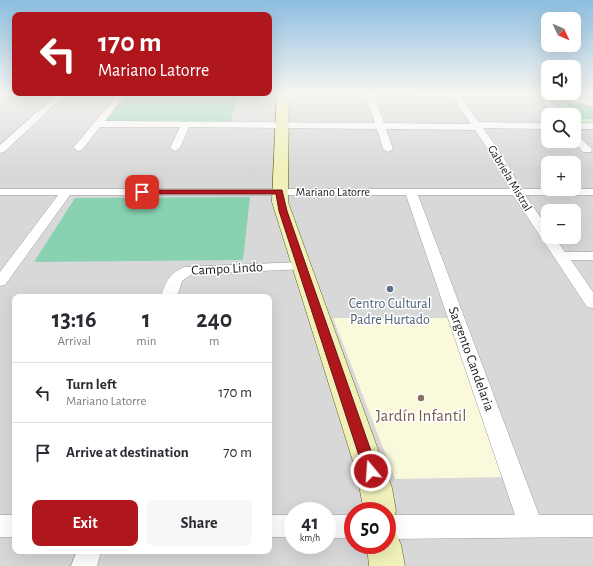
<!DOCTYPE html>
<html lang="en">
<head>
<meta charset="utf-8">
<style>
  :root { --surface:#fff; --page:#f7f7f7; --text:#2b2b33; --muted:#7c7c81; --line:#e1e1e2; --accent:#af171d }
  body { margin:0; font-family:"Alegreya Sans",sans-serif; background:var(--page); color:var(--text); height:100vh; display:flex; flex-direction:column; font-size:15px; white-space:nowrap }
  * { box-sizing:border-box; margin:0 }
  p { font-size:13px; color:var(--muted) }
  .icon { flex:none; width:22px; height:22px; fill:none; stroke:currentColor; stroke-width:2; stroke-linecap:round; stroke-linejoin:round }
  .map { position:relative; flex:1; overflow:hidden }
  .details { position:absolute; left:12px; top:294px; width:260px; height:260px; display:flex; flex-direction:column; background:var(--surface); border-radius:8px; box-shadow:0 4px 16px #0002 }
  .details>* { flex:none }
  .guide { position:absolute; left:12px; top:12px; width:260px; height:84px; border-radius:8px; box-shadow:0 4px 16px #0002; background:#af171d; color:#fff; overflow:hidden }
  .needle { width:26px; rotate:134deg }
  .controls { position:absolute; left:541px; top:12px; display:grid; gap:8px }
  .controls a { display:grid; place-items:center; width:40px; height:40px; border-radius:8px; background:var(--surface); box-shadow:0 4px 16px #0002; font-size:20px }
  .speed { position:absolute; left:284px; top:502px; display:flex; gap:8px; font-size:20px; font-weight:700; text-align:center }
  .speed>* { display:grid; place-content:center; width:52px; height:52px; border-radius:50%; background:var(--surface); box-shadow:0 4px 16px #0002; line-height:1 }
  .speed small { font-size:10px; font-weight:400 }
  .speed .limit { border:6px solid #d22; background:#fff; color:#111 }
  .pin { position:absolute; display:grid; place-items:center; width:34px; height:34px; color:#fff; margin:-17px; border-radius:8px; box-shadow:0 2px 6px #0006 }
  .me { position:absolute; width:44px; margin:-22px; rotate:342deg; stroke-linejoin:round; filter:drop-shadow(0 0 3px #0008) }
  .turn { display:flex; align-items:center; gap:14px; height:84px; padding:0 20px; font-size:18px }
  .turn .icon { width:52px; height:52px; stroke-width:2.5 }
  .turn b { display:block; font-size:28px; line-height:34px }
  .eta { display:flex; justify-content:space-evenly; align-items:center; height:68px; text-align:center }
  .eta b { font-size:24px; font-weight:700; line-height:28px }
  .cta { display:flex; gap:8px; margin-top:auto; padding:8px 20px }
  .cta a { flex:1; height:46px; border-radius:8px; background:var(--accent); color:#fff; font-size:16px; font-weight:700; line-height:46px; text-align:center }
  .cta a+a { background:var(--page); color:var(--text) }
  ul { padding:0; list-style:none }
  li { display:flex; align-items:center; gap:12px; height:60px; padding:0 20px; border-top:1px solid var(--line) }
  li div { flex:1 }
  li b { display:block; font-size:15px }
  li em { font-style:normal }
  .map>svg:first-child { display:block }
  .residential { fill:#d9d8d8; fill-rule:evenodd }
  .education { fill:#faf9db }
  .park { fill:#c2f2c4 }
  .pitch { fill:#88d2b2 }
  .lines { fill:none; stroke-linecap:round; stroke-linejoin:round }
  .minor-casing { stroke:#9f9f9f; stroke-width:1 }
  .secondary-casing { stroke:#5d6311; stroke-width:1 }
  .minor { fill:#fff; fill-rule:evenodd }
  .secondary { fill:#f0f1ba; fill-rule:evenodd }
  .route { fill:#af171d; stroke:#720f13 }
  .service-dot { fill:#5c6f8a; stroke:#fff; stroke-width:1.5 }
  .education-dot { fill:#8d6e63; stroke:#fff; stroke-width:1.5 }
  .labels { text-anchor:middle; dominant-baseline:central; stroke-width:3; stroke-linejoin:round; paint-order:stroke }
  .far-street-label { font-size:12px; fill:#1b1b1b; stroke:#fff }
  .street-label { font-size:14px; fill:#1b1b1b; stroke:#fff }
  .service-label { font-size:14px; fill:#4e5e75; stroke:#fff }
  .near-education-label { font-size:17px; fill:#785e54; stroke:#fff }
</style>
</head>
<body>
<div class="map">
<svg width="593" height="566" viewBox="0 0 593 566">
  <rect width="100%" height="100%" fill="#ebe8e1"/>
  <path class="residential" d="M 0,92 L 593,92 L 593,566 L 0,566 ZM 548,115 L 574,115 L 574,141 L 548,141 ZM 548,163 L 574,163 L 574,189 L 548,189 ZM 548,211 L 574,211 L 574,237 L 548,237 ZM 15,297 L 269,297 L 269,551 L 15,551 ZM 293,511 L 327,511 L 327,545 L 293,545 ZM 353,511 L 387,511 L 387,545 L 353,545 Z"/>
  <path class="education" d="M 333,318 L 451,318 L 505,477 L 395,479 Z"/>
  <path class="park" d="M 544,96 L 593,105 L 593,123 L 574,123 L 574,115 L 564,115 Z"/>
  <path class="pitch" d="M 125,96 L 238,96 L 230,123 L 104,123 Z
    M 566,104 L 591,104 L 593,106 L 593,119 L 582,119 Z
    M 250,197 L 243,260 L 34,262 L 75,198 Z"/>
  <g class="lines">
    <g class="minor-casing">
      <path id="minor" d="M 269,92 L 548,92 L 593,100 L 593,106 L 547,97 L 565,115 L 556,115 L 537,96 L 460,96 L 479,122 L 548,123 L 548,129 L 483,128 L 504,158 L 521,189 L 593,189 L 593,195 L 525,195 L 548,228 L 548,237 L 554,237 L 565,252 L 593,252 L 593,260 L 571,260 L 593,292 L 593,308 L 587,307 L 513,195 L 418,195 L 539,515 L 593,515 L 593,537 L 387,539 L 387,515 L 515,515 L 406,195 L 70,195 L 5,285 L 0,286 L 0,272 L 58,195 L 0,195 L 0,189 L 510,189 L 494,158 L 475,130 L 386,129 L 393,149 L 388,152 L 383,149 L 377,129 L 189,127 L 180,148 L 175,151 L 170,148 L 180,127 L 100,127 L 82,150 L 78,151 L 73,148 L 119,93 L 127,93 L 105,121 L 375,123 L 366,95 L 269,94 L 266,93 ZM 374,95 L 452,96 L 471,124 L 384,123 Z
        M 58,93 L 67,93 L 4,152 L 0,153 L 0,145 Z
        M 574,123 L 593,123 L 593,129 L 574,129 Z
        M 574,134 L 577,135 L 591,148 L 592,150 L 591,152 L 583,152 L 573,141 L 574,141 Z
        M 302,262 L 307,263 L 309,266 L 307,269 L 192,274 L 182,281 L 177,297 L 161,297 C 165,283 170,272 185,267 Z
        M 0,515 L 15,515 L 15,537 L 0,537 Z
        M 269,515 L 293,515 L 293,537 L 269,537 Z
        M 327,515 L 353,515 L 353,537 L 327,539 Z
        M 77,551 L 101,551 L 97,566 L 71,566 Z"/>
    </g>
    <g class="secondary-casing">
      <path id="secondary" d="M 277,92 L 289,92 L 288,202 L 392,488 L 396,511 L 392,522 L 387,524 L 387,511 L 364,511 L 356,471 L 272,202 Z
        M 387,529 L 396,533 L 401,545 L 405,566 L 369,566 L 367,545 L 387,545 Z"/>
    </g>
    <use href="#minor" class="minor"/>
    <use href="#secondary" class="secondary"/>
  </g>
  <linearGradient id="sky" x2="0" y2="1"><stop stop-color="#8dbee0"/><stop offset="0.54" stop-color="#f6f5f2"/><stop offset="1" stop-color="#f6f5f2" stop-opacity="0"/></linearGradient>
  <rect width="593" height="171" fill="url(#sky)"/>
  <path class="route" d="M 139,190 L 282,190 L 287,211 L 378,471 L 376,475 L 371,476 L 366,475 L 364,471 L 279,211 L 276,194 L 142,194 L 139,193 Z"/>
  <circle class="service-dot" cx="390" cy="289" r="4"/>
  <circle class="education-dot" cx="421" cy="398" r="4"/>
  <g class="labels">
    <g class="far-street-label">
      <text transform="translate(510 178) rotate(59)">Gabriela Mistral</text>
      <text x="333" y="192">Mariano Latorre</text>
    </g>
    <g class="street-label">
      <text transform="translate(227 269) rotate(-3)">Campo Lindo</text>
      <text transform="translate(471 359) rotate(70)">Sargento Candelaria</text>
    </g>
    <g class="service-label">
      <text x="390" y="304">Centro Cultural<tspan x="390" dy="16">Padre Hurtado</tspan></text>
    </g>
    <g class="near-education-label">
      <text x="421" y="415">Jardín Infantil</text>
    </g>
  </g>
</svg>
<div class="controls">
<a><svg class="needle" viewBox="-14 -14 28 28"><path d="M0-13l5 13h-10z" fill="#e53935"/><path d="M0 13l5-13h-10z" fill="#7c7c81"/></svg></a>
<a><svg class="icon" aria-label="sound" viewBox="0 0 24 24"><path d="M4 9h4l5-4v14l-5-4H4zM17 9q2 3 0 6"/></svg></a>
<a><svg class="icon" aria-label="search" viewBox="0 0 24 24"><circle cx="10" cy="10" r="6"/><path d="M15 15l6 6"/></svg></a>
<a>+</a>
<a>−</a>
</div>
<div class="speed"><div>41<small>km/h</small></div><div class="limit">50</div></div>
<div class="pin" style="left:142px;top:192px;background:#d93025"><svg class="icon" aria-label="arrive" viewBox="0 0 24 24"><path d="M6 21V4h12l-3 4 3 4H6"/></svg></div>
<svg class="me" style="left:371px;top:471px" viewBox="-20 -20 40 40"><circle r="17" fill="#af171d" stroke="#fff" stroke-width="3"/><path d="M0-11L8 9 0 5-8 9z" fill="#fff"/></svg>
<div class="guide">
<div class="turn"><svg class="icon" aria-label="left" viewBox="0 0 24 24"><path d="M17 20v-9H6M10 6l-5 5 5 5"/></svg><div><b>170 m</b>Mariano Latorre</div></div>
</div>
<section class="details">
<div class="eta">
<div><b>13:16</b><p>Arrival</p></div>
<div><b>1</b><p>min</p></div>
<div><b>240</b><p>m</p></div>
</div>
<ul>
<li><svg class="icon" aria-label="left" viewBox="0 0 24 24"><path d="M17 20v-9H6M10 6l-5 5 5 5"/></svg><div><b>Turn left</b><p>Mariano Latorre</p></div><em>170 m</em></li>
<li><svg class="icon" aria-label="arrive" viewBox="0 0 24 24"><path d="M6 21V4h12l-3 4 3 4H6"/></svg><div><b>Arrive at destination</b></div><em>70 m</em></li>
</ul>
<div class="cta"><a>Exit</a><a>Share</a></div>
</section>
</div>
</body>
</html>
